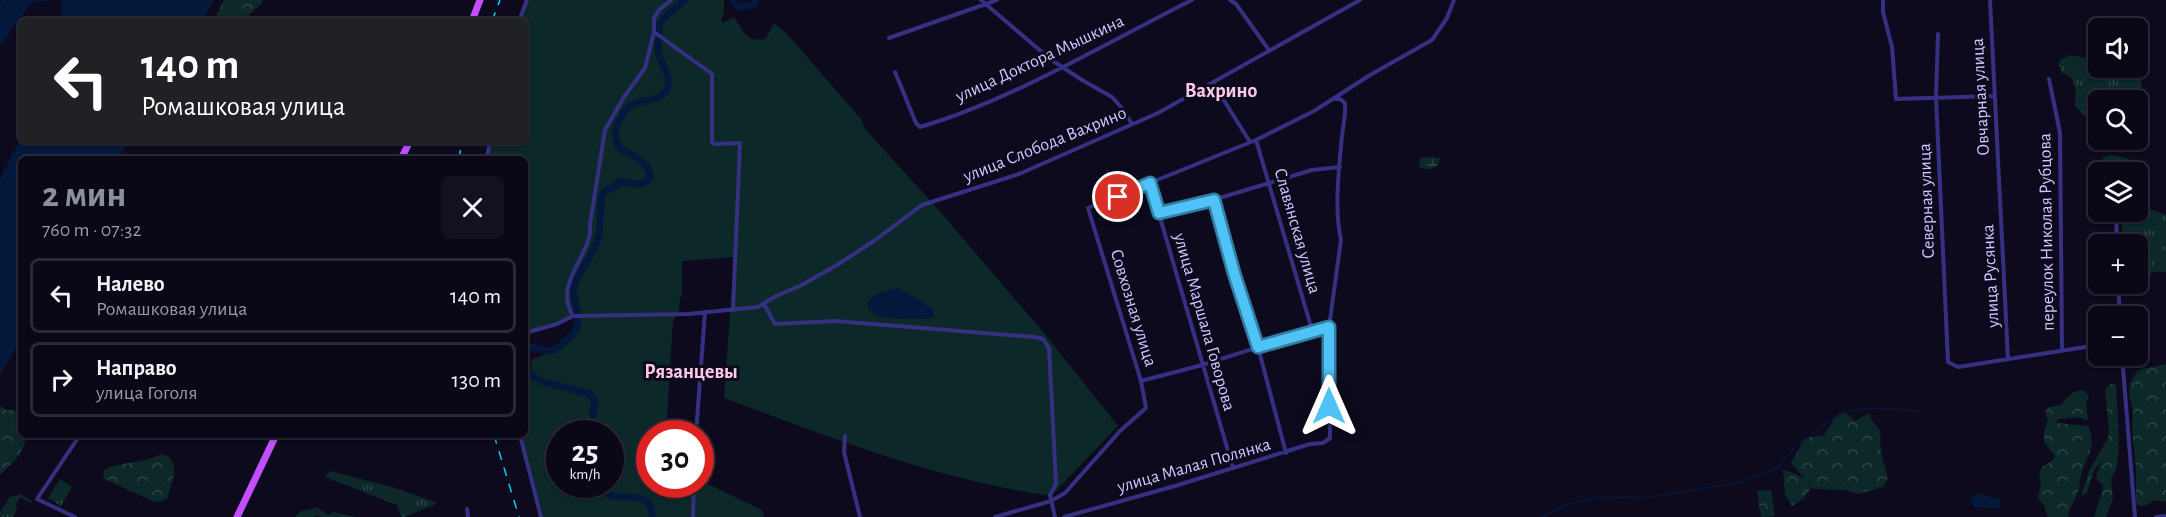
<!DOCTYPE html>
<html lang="ru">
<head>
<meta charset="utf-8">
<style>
  :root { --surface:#0a0816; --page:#13111f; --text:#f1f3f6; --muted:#999aa1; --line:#2a2935; --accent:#8c9099 }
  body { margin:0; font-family:"Alegreya Sans",sans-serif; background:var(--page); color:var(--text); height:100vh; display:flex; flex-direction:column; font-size:22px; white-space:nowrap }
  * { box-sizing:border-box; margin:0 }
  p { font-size:20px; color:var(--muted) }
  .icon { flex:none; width:33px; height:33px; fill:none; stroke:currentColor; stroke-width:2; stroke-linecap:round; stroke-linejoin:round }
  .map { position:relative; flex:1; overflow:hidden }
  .panel { position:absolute; left:18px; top:156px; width:510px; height:282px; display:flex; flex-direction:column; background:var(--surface); border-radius:9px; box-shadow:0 2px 4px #0004,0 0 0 2px var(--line) }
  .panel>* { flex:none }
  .top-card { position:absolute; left:18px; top:18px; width:510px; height:126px; border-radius:9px; box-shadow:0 2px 4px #0004,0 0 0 2px var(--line); background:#202124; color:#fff; overflow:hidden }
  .buttons { position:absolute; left:2088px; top:18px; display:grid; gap:12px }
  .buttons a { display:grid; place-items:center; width:60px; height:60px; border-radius:9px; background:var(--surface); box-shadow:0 2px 4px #0004,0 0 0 2px var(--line); font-size:30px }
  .speed { position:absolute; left:546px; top:420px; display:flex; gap:12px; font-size:30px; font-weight:700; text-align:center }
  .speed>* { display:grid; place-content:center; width:78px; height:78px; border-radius:50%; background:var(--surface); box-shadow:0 2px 4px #0004,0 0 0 2px var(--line); line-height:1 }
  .speed small { font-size:15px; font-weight:400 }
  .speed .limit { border:9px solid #d22; background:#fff; color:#111 }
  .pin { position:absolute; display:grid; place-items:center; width:51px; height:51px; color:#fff; margin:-26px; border:3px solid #fff; border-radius:50%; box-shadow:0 2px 6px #0007 }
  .me { position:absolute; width:66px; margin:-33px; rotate:0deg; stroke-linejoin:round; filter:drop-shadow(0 0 4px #0008) }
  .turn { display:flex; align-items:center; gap:21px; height:126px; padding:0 24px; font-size:27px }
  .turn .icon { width:78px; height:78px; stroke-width:2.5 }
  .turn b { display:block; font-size:42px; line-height:51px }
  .round { display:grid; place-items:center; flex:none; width:63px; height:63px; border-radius:9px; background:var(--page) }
  .overview { display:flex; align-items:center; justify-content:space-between; height:102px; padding:0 24px }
  h1 { font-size:36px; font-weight:700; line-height:45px; color:var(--accent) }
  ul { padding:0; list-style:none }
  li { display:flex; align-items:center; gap:18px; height:75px; margin:0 12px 9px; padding:0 12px; border:3px solid var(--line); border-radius:9px }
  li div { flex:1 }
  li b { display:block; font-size:22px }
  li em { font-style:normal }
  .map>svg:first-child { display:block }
  .grass { fill:url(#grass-tufts) }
  .forest { fill:url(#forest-crowns) }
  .wetland { fill:url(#wetland-marsh) }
  .garden { fill:#0c2828; fill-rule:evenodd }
  .water { fill:#04183c }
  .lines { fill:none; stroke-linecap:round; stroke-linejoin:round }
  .stream { stroke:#04183c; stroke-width:1.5 }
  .river { stroke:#04183c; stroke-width:7 }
  .minor { stroke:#353081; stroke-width:4 }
  .primary { stroke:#c14eff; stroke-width:7 }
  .rail { stroke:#00d4f2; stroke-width:1.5; stroke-dasharray:9 8; stroke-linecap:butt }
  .route-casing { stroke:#337fa1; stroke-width:15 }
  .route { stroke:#4fc3f7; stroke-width:10 }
  .labels { text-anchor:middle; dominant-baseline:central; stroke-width:6; stroke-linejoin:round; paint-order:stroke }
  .street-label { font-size:18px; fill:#cfc7ff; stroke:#0e0a1e }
  .neighbourhood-label { font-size:20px; font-weight:bold; fill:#ffc9ea; stroke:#0e0a1e }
</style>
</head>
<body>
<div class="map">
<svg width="2166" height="517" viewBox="0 0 2166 517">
  <defs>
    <pattern id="grass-tufts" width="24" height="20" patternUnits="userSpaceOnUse" patternTransform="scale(1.5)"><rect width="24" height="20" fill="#0c2828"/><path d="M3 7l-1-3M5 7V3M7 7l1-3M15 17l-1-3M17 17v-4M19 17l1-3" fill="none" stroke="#2e4648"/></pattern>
    <pattern id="forest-crowns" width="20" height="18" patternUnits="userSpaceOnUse" patternTransform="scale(1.5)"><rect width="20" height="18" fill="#0c2828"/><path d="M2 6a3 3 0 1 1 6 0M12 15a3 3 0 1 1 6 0" fill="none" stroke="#2e4648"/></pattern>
    <pattern id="wetland-marsh" width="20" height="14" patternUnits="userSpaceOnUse" patternTransform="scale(1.5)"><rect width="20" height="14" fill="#0c2828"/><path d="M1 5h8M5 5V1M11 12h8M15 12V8" fill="none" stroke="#2e4648"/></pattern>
  </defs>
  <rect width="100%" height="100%" fill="#0e0a1e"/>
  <path class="grass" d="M 2071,55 L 2093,60 C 2104,78 2110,70 2127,70 C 2132,69 2136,73 2140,75 L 2142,86 L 2131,100 L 2098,100 L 2098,120 L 2090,121 L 2075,106 C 2075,92 2079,77 2062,73 L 2059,65 L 2060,60 Z
    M 2110,155 L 2122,157 L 2133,161 L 2137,172 C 2123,173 2109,176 2101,162 L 2103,158 Z
    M 2138,206 L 2142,206 L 2166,215 L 2166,272 L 2152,272 C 2147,283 2142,294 2130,296 L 2130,284 L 2138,284 L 2138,244 L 2122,244 L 2122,220 L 2127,212 L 2138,212 Z
    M 330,471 L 392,487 L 438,503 L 405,517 L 401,517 L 397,505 L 325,477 Z
    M 60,479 L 72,487 L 61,506 L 48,498 Z
    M 20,494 L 29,499 L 32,503 L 20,497 L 15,506 L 18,508 L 13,517 L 0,517 L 0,512 L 10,497 Z"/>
  <path class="forest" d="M 224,0 L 262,0 L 262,3 L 250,14 L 246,21 L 213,21 Z
    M 2166,364 L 2166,502 L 2154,500 C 2148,505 2145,507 2137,505 L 2136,501 L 2136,469 L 2132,429 L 2133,412 L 2129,394 L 2130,383 L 2138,370 Z
    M 2114,384 L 2116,386 L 2119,440 L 2117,467 L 2111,479 L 2113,498 L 2106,517 L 2094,517 L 2103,489 L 2103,485 L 2098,481 L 2096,475 L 2101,462 L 2094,470 L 2087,493 L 2082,495 L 2082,492 L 2090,469 L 2108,438 L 2109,429 L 2105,391 L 2108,385 Z
    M 2083,390 L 2089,395 L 2086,404 L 2088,419 L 2085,420 L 2079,417 L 2060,419 L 2057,420 L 2057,423 L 2088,426 C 2097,447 2088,452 2082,471 C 2080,479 2080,488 2077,495 C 2073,503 2069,508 2068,517 L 2048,517 L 2044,505 L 2038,498 L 2041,484 L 2039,473 L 2042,467 L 2053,460 L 2055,456 L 2044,442 L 2044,432 L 2048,420 L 2045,411 L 2049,407 L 2061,405 L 2073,392 Z
    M 0,406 L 6,410 L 15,410 L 21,417 L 21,435 L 26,435 C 25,453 11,464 0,475 Z
    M 1846,413 L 1855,421 L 1869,413 L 1871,419 L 1881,432 C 1878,447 1884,463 1888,478 L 1883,487 L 1857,494 L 1845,490 L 1813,489 L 1807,481 L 1811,488 L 1804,498 L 1792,506 L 1785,494 L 1783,470 L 1794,473 L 1805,479 L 1791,463 L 1805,438 L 1824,435 L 1837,415 Z
    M 163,454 C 183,461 171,484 167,499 L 159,502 L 153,501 L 104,479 L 103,471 L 113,466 L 145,460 Z
    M 1771,490 L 1775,516 L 1761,517 L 1757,491 Z
    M 318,508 L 329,515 L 333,512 L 356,517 L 322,517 L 316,515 L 315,517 L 295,517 L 301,511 Z"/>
  <path class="wetland" d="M 1424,157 L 1440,158 C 1438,170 1429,170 1419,168 L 1420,158 Z"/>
  <path class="garden" d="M 526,0 L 724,0 L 724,12 L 721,20 L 723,23 L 734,17 C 744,32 746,42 765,39 L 774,23 L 788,35 L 861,119 L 865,129 L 937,208 L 1044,333 L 1118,426 L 1051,496 C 940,480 831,438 727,399 L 724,398 L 734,257 L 682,261 L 682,297 L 680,297 L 679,312 L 673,321 L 666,433 L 650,434 L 650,484 L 700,484 L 701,477 L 704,482 L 762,510 L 764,517 L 543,517 L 522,435 L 525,435 L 525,376 L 530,372 L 532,359 C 552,353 565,346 580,330 L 573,316 L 563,322 L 525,333 L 525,159 L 490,159 L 491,141 L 525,141 L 525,21 L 519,21 ZM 560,434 L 610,434 L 610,484 L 560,484 Z"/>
  <path class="water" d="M 2,0 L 56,0 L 32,2 L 0,46 L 0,3 Z
    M 62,0 L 214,0 L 202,21 L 62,21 Z
    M 21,137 L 21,141 L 129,141 L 119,159 L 21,159 L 21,339 L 0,375 L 0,179 Z
    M 899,288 L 934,310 L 934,317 L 928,319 C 914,318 891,320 878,316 C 874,315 869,311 868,307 C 866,293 889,291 899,288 Z
    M 1980,493 L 2000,500 L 2001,506 L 1999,508 L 1974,507 L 1971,501 L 1973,496 Z"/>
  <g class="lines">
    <path class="stream" d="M 1541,517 L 1566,505 L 1593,498 L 1652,497 L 1743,482 L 1777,468 L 1798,444 L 1843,412 L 1867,408 L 1920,411"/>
    <path class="river" d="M 733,0 L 737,7 L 753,5 L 756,0
      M 659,32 C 656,19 676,9 685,0
      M 600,221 L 601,198 L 605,190 L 612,189 L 620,181 C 631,182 643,190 650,177 C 650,158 628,157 618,146 C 615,137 614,127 620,119 C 623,114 626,107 632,105 C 641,100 660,101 666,91 C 674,79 660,63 658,51 C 658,46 658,42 659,37
      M 577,314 C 578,304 571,296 574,286 C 582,265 599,249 600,226
      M 525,348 C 545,343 543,363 568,339 C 575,333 578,328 577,318
      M 525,370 L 540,381 L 590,394 L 595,402 L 591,424 L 596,434
      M 610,445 L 616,448 L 620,458 L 615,466 L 610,468
      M 601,484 L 603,491 C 618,505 653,485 652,517"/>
    <path class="minor" d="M 981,0 L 1050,59 L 1082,80 L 1112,97 L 1122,108 L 1132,124
      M 1230,0 L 1236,4 L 1269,50
      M 1883,0 L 1883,12 L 1892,47 L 1896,99 L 1995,96
      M 1990,0 L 2008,359
      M 519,21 L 527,0
      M 654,32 L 712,74 L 712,142 L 715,144 L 740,143 L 733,310
      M 1938,34 L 1936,97 L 1948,362 L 1958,367 L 2098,345
      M 889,38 L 997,0
      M 895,72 L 916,123 L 920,127 C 1012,100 1106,43 1192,0
      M 2049,79 L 2060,133 L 2062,350
      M 1213,83 L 1250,142
      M 1256,140 L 1312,330
      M 487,159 L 490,141
      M 1150,183 L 1233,468
      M 1213,200 L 1258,347 L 1286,453
      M 2116,212 L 2117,244
      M 1159,213 L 1213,200 L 1312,170 L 1340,167
      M 2118,284 L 2120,316
      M 764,304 L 775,324 L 835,321 L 1035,337 L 1043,339 L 1049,348 L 1056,484 L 1050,495 L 1055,517
      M 573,316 C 552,282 594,254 590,224 L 605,130 L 624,97 L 645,68 L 654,32 L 654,18 L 659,10 L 671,0
      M 525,333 L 557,324 L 573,316 L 688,314 L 758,307 L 776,296 L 800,286 L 837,265 L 874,241 L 922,205 L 1019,174 L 1158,113 L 1360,0
      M 2122,356 L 2135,517
      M 1141,381 L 1202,365 L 1312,330 L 1329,327
      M 696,434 L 705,312
      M 520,435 L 541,517
      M 845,436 L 844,452 L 860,517
      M 467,509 L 468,517
      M 75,517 L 37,499 L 80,435
      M 693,517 L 694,484
      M 995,517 L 1051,501 L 1065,493 L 1120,431 L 1146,408 L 1141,381 L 1088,208 L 1256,140 L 1314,111 L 1370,75 L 1432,40 L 1447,18 L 1454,0
      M 1064,517 L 1175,486 L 1310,444 L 1323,443 L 1330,438 L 1329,327 L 1341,240 C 1334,210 1339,167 1342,136 C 1343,125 1346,115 1345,103 L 1340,99 L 1334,99
      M 2156,517 L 2166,516"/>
    <path class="primary" d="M 472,21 L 480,0
      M 401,159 L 410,141
      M 237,517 L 276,435"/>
    <path class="rail" d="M 492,21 L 500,0
      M 459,159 L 462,141
      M 494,435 L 519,517"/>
  </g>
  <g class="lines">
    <g class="route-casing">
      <path id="route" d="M 1118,197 L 1150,183 L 1159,213 L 1214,200 L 1234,273 L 1258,347 L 1329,327 L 1329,406"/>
    </g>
    <use href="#route" class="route"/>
  </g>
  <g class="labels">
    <g class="street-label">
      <text transform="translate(1040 59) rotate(-25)">улица Доктора Мышкина</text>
      <text transform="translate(1981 97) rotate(-93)">Овчарная улица</text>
      <text transform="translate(1045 145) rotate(-22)">улица Слобода Вахрино</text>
      <text transform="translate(1927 201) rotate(-92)">Северная улица</text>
      <text transform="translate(1297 231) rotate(74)">Славянская улица</text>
      <text transform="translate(2047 232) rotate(-91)">переулок Николая Рубцова</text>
      <text transform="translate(1991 276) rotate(-93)">улица Русянка</text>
      <text transform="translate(1133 308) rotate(73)">Совхозная улица</text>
      <text transform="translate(1204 322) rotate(74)">улица Маршала Говорова</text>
      <text transform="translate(1194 466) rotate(-16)">улица Малая Полянка</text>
    </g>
    <g class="neighbourhood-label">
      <text x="1221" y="91">Вахрино</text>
      <text x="691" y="372">Рязанцевы</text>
    </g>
  </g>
</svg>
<div class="buttons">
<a><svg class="icon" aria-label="sound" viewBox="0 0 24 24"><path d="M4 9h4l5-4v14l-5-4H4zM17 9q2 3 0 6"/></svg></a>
<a><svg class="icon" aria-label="search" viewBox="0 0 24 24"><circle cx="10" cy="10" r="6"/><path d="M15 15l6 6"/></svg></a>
<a><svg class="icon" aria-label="layers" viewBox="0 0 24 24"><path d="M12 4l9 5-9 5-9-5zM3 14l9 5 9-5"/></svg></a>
<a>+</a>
<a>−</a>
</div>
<div class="speed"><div>25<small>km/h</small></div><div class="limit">30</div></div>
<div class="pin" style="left:1118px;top:197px;background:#d93025"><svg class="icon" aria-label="arrive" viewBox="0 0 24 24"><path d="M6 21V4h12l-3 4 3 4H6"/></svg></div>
<svg class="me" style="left:1329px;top:406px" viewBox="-20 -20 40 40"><path d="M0-17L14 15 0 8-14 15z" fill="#4fc3f7" stroke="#fff" stroke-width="4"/></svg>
<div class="top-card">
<div class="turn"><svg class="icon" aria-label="left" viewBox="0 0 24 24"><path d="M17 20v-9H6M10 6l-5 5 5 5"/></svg><div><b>140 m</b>Ромашковая улица</div></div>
</div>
<section class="panel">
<div class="overview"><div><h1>2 мин</h1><p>760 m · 07:32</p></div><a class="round"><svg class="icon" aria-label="close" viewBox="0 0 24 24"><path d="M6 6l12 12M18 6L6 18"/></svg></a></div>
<ul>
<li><svg class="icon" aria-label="left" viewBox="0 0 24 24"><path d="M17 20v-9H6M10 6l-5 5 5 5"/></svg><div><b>Налево</b><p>Ромашковая улица</p></div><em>140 m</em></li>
<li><svg class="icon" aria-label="right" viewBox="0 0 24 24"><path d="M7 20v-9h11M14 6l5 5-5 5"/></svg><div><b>Направо</b><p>улица Гоголя</p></div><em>130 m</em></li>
</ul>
</section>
</div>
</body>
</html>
